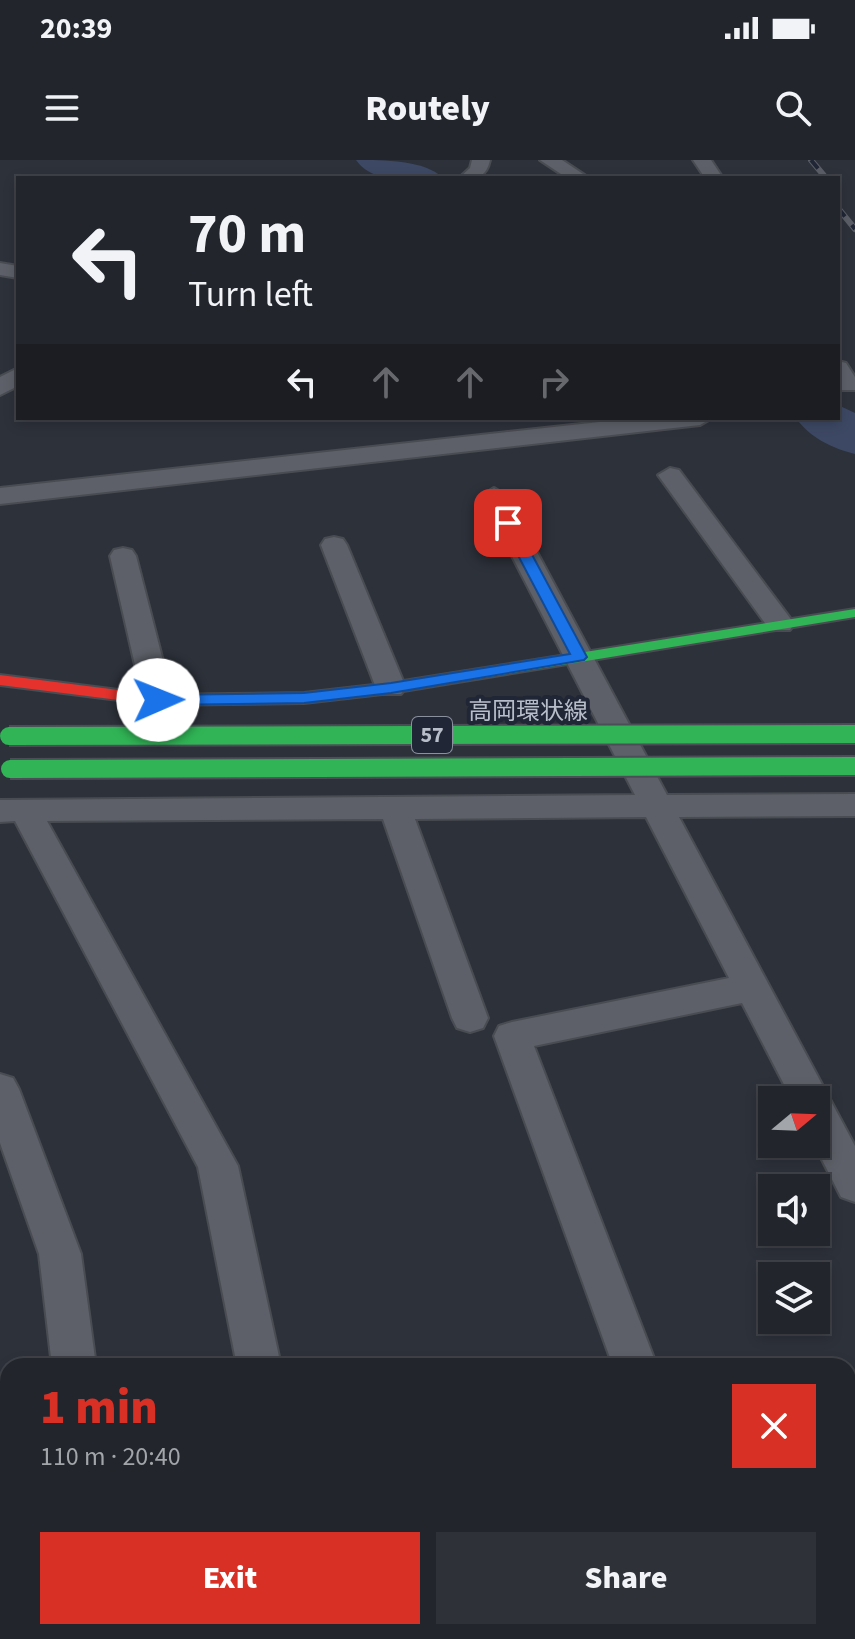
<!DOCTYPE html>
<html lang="en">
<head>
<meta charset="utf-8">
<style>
  :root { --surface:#22252c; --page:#2e3138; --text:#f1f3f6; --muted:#a2a5a9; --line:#3f4248; --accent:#d93025 }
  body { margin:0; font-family:"Source Sans 3","Noto Sans JP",sans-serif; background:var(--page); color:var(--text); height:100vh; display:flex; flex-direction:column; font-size:30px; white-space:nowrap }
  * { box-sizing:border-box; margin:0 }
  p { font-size:26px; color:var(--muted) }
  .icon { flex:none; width:44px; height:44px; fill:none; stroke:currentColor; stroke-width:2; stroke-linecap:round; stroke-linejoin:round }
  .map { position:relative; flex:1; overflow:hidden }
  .drawer { position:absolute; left:0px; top:1198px; width:856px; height:282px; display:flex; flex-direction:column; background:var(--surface); border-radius:24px 24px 0 0; box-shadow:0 4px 12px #0003,0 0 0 2px var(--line) }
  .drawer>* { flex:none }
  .guide { position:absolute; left:16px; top:16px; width:824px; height:244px; border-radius:0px; box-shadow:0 4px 12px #0003,0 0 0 2px var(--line); background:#22252c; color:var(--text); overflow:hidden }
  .needle { width:52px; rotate:71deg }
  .fabs { position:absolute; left:758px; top:926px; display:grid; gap:16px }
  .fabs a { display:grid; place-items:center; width:72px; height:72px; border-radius:0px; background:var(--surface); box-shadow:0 4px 12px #0003,0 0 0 2px var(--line); font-size:40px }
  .pin { position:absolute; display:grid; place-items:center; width:68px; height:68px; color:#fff; margin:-34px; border-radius:16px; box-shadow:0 4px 12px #0006 }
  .me { position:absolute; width:88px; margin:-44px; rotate:89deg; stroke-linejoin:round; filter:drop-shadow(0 0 6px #0008) }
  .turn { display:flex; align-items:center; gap:28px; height:168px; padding:0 40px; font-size:36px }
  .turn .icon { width:104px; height:104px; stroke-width:2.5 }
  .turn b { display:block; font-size:56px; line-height:68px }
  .lanes { display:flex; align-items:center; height:76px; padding:0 40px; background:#0003; justify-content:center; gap:40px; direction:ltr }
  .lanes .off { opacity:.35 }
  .round { display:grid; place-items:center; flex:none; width:84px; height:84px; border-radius:0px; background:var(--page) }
  .headline { display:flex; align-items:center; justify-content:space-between; height:136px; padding:0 40px }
  h1 { font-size:48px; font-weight:800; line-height:60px; color:var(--accent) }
  .primary-button { display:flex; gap:16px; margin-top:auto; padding:16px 40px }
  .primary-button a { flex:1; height:92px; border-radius:0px; background:var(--accent); color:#fff; font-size:32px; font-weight:800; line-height:92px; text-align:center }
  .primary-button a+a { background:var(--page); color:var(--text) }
  .status { display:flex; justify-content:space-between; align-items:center; height:56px; padding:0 40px; background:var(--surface); direction:ltr }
  .status svg { height:22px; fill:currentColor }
  header { display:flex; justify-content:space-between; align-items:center; height:104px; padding:0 40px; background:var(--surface); font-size:36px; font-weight:800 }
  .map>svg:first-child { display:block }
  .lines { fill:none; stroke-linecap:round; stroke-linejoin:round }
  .river { fill:#3d4864; fill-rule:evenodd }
  .street-casing { stroke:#494c52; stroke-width:4 }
  .fast-casing { stroke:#494c52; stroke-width:4 }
  .jam-casing { stroke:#494c52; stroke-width:4 }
  .street { fill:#5d6068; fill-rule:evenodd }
  .fast { fill:#30b455; fill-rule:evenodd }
  .jam { fill:#e5322d; fill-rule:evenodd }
  .rail-casing { stroke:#5b5e66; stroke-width:6 }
  .rail { stroke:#202635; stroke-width:4; stroke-dasharray:11; stroke-linecap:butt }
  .fast-bridge-casing { stroke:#4b4e57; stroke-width:22; stroke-linecap:butt }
  .fast-bridge { stroke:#30b455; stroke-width:18 }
  .route { fill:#1a73e8; stroke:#114b97; stroke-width:2 }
  .labels { text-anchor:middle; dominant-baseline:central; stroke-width:8; stroke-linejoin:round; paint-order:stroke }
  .shield { fill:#202635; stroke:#8a909d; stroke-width:2 }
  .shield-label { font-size:22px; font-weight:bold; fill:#b8bdca }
  .street-label { font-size:24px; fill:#b8bdca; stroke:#202635 }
</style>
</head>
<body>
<div class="status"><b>20:39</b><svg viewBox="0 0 49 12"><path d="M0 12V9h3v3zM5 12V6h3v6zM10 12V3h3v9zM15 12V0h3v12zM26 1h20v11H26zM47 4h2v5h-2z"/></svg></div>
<header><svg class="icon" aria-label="menu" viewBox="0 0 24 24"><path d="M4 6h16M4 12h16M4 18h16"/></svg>Routely<svg class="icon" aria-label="search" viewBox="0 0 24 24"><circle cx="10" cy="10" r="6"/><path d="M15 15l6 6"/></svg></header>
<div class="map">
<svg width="855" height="1479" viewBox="0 0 855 1479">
  <rect width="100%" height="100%" fill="#2d313a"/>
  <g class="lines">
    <path class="river" d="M 356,0 C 384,0 425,0 443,18 C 415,18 374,26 356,0 Z
      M 838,245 L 855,253 L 855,294 C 832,288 810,278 796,258 L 838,258 Z"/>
    <g class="street-casing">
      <path id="street" d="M 472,0 L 490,0 C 486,19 476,18 459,18 L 470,8 Z
        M 540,0 L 562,0 L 589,18 L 567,18 Z
        M 693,0 L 711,0 L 723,18 L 705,18 Z
        M 0,103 L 18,106 L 18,118 L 0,115 Z
        M 838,201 L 846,203 L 855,217 L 855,230 L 841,230 Z
        M 18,208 L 18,226 L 0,235 L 0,217 Z
        M 636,258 L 712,258 L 700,265 L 0,344 L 0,328 Z
        M 670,308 L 679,310 L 790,458 L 794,464 L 790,470 L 770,470 L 658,315 Z
        M 494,328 L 507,336 L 667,635 L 855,634 L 855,656 L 679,657 L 855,986 L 855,1042 L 841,1037 L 814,984 L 816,940 L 792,940 L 742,843 L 534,886 L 657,1206 L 613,1206 L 494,876 L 499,866 L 512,862 L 729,818 L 646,657 L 415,659 L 488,858 L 483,868 L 470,872 L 457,868 L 452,858 L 383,659 L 47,661 L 238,1006 L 281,1206 L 237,1206 L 198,1007 L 15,661 L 0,662 L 0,640 L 635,635 L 481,336 Z
        M 334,377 L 343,379 L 347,385 L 406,528 L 401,534 L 381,534 L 376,528 L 321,385 L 325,379 Z
        M 123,388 L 132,390 L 136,396 L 173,540 L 169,547 L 147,547 L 143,540 L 110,396 L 114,390 Z
        M 0,914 L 13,918 L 19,929 L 81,1094 L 96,1206 L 52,1206 L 39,1094 L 0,983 Z
        M 855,1308 L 855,1354 L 848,1356 L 848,1310 Z
        M 47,1472 L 97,1472 L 96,1479 L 46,1479 Z
        M 288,1472 L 338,1472 L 340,1479 L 290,1479 Z"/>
    </g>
    <g class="fast-casing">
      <path id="fast" d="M 855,449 L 855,457 L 391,533 L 304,543 L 230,544 L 222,539 L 230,534 L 304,533 L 391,523 Z"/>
    </g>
    <g class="jam-casing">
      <path id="jam" d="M 0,515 L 158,535 L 230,534 L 238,539 L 230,544 L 158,545 L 0,525 Z"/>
    </g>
    <use href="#street" class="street"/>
    <use href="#fast" class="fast"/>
    <use href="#jam" class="jam"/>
    <g class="rail-casing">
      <path id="rail" d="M 811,0 L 826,18
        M 838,48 L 855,69"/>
    </g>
    <use href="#rail" class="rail"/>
    <g class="fast-bridge-casing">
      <path id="fast-bridge" d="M 9,576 L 855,574
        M 10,609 L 855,606"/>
    </g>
    <use href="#fast-bridge" class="fast-bridge"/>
  </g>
  <path class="route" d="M 508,358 L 515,363 L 587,497 L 584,500 L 391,533 L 304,543 L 158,545 L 150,540 L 158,535 L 304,533 L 391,523 L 570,494 L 501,363 Z"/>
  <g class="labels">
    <rect class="shield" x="412" y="557" width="40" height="36" rx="6"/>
    <g class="shield-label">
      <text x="432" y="575">57</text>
    </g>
    <g class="street-label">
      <text x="528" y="551">高岡環状線</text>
    </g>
  </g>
</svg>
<div class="fabs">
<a><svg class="needle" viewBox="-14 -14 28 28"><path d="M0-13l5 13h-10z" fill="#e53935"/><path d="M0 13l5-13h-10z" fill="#a2a5a9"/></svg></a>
<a><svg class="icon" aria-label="sound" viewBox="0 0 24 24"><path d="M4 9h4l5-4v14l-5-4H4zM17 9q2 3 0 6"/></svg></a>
<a><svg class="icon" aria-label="layers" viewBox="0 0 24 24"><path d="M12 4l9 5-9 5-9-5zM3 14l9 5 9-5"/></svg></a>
</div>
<div class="pin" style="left:508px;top:363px;background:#d93025"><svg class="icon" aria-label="arrive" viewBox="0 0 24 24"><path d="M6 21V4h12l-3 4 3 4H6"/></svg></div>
<svg class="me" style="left:158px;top:540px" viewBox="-20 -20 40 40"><circle r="19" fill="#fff"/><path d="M0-13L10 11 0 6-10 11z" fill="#1a73e8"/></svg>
<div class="guide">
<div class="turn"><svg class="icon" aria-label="left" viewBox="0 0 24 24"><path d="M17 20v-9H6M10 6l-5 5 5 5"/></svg><div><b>70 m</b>Turn left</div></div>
<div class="lanes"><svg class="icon" aria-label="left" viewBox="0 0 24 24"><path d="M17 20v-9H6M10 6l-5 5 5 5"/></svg><svg class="icon off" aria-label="ahead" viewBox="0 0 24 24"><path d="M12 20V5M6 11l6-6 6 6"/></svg><svg class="icon off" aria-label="ahead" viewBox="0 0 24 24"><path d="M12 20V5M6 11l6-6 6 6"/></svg><svg class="icon off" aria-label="right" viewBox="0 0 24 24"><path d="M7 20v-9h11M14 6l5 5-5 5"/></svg></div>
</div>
<section class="drawer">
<div class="headline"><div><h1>1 min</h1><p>110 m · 20:40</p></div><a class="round" style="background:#d93025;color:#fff"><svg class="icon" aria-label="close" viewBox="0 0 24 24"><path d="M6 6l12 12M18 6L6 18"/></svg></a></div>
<div class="primary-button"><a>Exit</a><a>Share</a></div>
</section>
</div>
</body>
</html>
